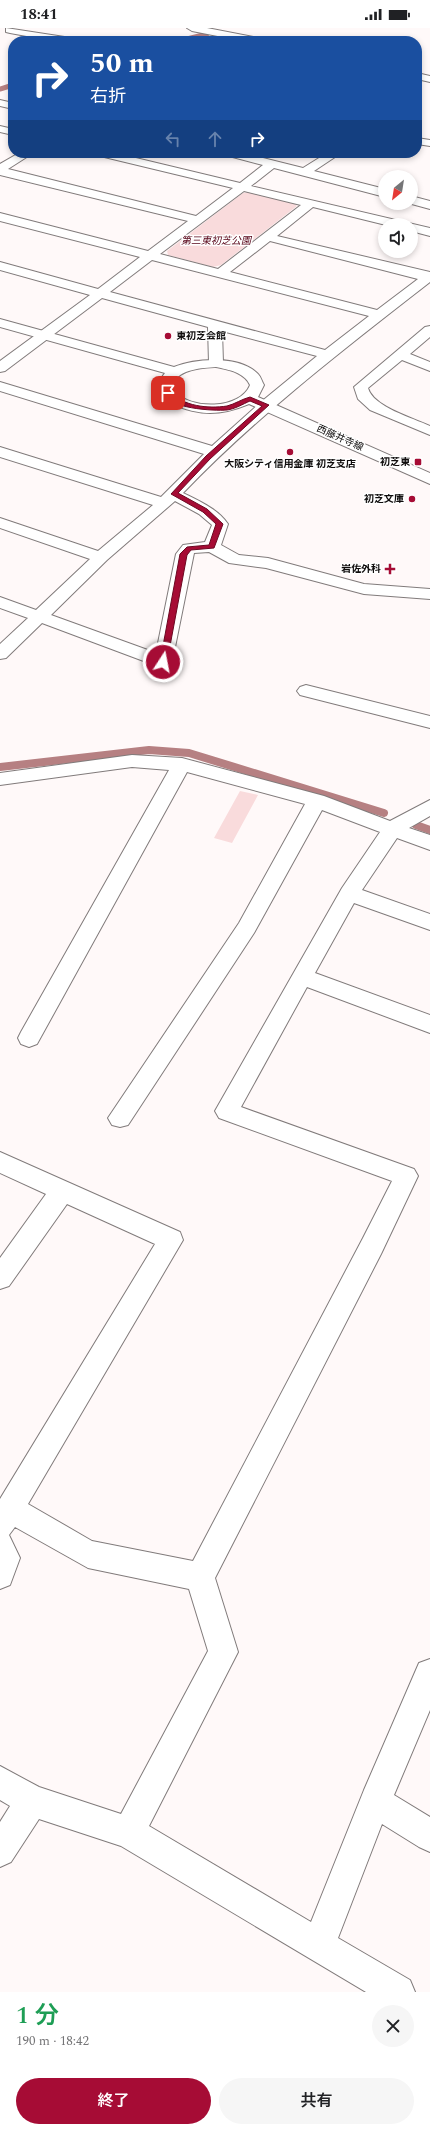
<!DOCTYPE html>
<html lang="ja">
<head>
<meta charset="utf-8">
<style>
  :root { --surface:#fff; --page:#f6f6f6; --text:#202124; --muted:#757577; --accent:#a60c35 }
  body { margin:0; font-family:Spectral,"Noto Sans JP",serif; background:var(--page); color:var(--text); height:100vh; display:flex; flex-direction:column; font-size:15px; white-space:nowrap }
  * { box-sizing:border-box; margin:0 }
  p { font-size:13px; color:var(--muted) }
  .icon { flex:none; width:22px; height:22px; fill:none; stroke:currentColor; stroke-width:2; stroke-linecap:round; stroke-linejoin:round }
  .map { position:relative; height:1964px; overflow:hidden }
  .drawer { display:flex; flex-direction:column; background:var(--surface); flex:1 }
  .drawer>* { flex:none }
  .guide { position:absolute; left:8px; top:8px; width:414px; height:122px; border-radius:16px; box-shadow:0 2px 6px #0003; background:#1a4fa0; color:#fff; overflow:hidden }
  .needle { width:26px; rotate:210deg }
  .controls { position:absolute; left:378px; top:142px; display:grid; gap:8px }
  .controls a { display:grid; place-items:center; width:40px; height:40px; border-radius:50%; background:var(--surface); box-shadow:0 2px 6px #0003; font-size:20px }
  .pin { position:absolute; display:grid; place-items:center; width:34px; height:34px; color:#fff; margin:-17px; border-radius:8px; box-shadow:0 2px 6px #0006 }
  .me { position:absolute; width:44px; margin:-22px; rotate:11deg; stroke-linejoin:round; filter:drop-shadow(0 0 3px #0008) }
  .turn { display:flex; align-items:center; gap:14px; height:84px; padding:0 16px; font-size:18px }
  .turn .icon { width:52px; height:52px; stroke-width:2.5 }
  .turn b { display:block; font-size:28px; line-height:34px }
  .lanes { display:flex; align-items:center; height:38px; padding:0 16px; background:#0003; justify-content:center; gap:20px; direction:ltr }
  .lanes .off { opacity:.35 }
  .round { display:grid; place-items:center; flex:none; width:42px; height:42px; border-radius:21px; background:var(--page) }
  .summary { display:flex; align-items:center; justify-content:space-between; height:68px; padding:0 16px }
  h1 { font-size:24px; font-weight:600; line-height:30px; color:#1e9e55 }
  .primary-button { display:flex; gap:8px; margin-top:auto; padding:8px 16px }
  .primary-button a { flex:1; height:46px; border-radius:24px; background:var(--accent); color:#fff; font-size:16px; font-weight:600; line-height:46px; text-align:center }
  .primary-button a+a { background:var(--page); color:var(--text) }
  .status { display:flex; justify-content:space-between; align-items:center; height:28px; padding:0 20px; background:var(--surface); direction:ltr }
  .status svg { height:11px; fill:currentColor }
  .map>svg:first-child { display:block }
  .green { fill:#f9dbdc }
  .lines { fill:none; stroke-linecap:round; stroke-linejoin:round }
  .stream-far1 { stroke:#b68082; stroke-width:5 }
  .stream { stroke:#b68082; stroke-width:8 }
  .minor-casing { stroke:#817b7b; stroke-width:2 }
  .major-casing { stroke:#817b7b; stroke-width:2 }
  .minor { fill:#fff; fill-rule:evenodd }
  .major { fill:#fff; fill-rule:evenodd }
  .route { fill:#a60c35; stroke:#6c0822 }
  .poi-dot { fill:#a60c35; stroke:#fff; stroke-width:1.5 }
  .labels { text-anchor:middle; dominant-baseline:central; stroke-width:3; stroke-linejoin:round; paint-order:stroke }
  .far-park-label { font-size:10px; font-style:italic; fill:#550015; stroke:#fff }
  .far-poi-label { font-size:10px; font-weight:bold; fill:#0f0d0d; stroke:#fff; text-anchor:end }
  .far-street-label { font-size:10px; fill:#0f0d0d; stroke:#fff }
</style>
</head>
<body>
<div class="status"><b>18:41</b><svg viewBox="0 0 49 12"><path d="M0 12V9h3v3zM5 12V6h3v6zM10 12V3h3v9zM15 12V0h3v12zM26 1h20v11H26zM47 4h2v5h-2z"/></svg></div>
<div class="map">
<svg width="430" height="1964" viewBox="0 0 430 1964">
  <rect width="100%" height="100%" fill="#fff9f9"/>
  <path class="green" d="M 250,164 L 294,175 L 297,178 L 221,237 L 213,239 L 168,227 L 167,223 L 243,165 Z
    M 240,763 L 258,767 L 232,815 L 214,810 Z"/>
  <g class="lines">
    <path class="stream-far1" d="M 179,13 L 207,6
      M 0,61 L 13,57"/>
    <path class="stream" d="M 0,739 L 149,722 L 189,725 L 384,785
      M 416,797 L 430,802"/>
    <g class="minor-casing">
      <path id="minor" d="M 6,0 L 71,10 L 76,13 L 54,13 L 10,5 L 6,4 Z
        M 187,0 L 207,0 L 259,10 L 264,13 L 243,13 L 192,3 Z
        M 417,45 L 430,48 L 430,54 L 417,51 Z
        M 0,72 L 13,75 L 13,81 L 0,78 Z
        M 0,98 L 13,101 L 13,107 L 0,104 Z
        M 417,110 L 430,112 L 430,118 L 417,116 Z
        M 19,125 L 33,125 L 8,141 L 196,188 L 233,160 L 96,127 L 94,125 L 115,125 L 240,155 L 263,137 L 225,127 L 223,125 L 243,125 L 303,140 L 327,125 L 341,125 L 314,143 L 385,161 L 385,169 L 274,140 L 251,158 L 430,200 L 430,208 L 411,203 L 411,197 L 386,197 L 313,179 L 277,208 L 430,244 L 430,254 C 344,321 259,386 183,465 C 199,473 218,481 228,496 L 221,517 L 239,527 L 268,530 L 364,556 L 430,561 L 430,571 L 364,566 L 266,540 L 229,535 L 209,524 L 194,525 L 172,634 L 169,638 L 163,639 L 157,638 L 42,595 L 6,630 L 0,631 L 0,616 L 28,590 L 0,580 L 0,569 L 36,582 L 90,531 L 0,500 L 0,490 L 98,523 L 153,477 L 0,429 L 0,419 L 161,469 L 204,426 L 0,363 L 0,354 L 212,418 L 261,374 L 317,328 L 222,303 L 223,335 L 221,338 L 211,338 L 209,335 L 208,299 L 102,270 L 5,343 L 0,344 L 0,333 L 90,267 L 0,242 L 0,234 L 98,261 L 140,229 L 0,193 L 0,185 L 148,223 L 188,193 L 0,147 L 0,136 ZM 244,163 L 301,177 L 218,241 L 160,226 ZM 270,213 L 418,251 L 377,282 L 230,244 ZM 152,232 L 369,288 L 325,322 L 110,264 ZM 175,473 L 199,486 L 212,497 L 205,514 L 183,517 L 176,526 L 156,625 L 51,587 L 107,532 Z
        M 411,168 L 430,173 L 430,181 L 408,175 L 411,175 Z
        M 430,298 L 430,309 L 410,326 L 430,334 L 430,343 L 402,332 L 368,360 C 373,379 413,390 430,398 L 430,407 L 370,382 L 358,371 L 354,359 L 425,299 Z
        M 306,657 L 430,688 L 430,700 L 300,667 L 297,663 L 300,659 Z
        M 132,727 L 182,730 L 324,768 L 390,793 L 430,772 L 430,788 L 409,800 L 430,807 L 430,822 L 397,810 L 362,862 L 430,886 L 430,902 L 354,875 L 315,945 L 430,987 L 430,1005 L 307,959 L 241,1079 L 414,1141 L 418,1148 L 381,1226 L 215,1550 L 238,1624 L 149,1798 L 311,1894 L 364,1762 L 419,1635 L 430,1631 L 430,1682 L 394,1767 L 430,1789 L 430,1824 L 419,1819 L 382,1796 L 338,1910 L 410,1952 L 415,1964 L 366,1964 L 121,1818 L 39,1791 L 11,1834 L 0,1839 L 0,1794 L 10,1778 L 0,1772 L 0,1738 L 39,1759 L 121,1786 L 208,1623 L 189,1561 L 88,1540 L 15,1499 L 9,1507 L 20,1530 L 10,1557 L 0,1561 L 0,1471 L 155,1216 L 67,1176 L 9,1258 L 0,1261 L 0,1230 L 46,1166 L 0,1145 L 0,1124 L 180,1204 L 183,1212 L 28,1476 L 92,1513 L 193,1533 L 363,1210 L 392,1153 L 219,1090 L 215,1083 L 342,860 L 380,804 L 322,782 L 254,905 L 128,1097 L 120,1099 L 112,1097 L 108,1090 L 239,895 L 305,776 L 187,744 L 37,1016 L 29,1019 L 21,1016 L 18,1010 L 21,1004 L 169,742 L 132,739 L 0,757 L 0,745 Z"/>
    </g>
    <g class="major-casing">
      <path id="major" d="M 0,291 L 174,339 C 196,330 240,327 258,346 C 261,349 262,354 264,357 L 258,369 L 430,445 L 430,456 L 249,376 C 237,381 224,385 210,385 C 192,385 142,373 165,345 L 0,299 ZM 216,339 C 229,342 244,344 250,357 C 240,382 190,382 174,363 L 173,355 C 180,341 202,340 216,339 Z"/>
    </g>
    <use href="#minor" class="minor"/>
    <use href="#major" class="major"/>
  </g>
  <path class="route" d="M 166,364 L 170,364 C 183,378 208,381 227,378 C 235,376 242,371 250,369 L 269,377 L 210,431 L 178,465 L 207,481 L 223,496 L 214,520 L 191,522 L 187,527 L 167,634 L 163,636 L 160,634 L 180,526 L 187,519 L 209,517 L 216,496 L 203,484 L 171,466 L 206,428 L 262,378 L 250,373 C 243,376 235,381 227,382 C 214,383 166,381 166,364 Z"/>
  <g class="poi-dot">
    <circle cx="168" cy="308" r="4"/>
    <circle cx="290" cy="424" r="4"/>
    <rect x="414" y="430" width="8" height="8" rx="2"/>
    <circle cx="412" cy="471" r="4"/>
    <path d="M388 535h4v4h4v4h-4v4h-4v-4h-4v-4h4z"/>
  </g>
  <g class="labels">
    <g class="far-park-label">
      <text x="216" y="213">第三東初芝公園</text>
    </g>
    <g class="far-poi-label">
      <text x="176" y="308" text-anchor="start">東初芝会館</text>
      <text x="410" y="434">初芝東</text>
      <text x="290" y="436" text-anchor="middle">大阪シティ信用金庫 初芝支店</text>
      <text x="404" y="471">初芝文庫</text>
      <text x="381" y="541">岩佐外科</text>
    </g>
    <g class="far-street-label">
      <text transform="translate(340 410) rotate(24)">西藤井寺線</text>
    </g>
  </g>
</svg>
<div class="controls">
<a><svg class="needle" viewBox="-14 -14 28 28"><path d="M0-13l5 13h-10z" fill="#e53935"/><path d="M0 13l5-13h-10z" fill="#757577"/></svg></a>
<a><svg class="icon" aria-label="sound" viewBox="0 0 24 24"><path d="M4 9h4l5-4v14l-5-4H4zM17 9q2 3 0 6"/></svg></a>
</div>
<div class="pin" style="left:168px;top:365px;background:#d93025"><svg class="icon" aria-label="arrive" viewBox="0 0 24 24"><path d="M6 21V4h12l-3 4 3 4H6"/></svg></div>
<svg class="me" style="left:163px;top:634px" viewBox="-20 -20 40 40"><circle r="17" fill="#a60c35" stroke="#fff" stroke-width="3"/><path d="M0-11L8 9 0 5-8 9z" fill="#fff"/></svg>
<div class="guide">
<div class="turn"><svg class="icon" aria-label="right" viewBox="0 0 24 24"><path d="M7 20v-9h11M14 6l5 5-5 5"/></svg><div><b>50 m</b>右折</div></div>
<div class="lanes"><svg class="icon off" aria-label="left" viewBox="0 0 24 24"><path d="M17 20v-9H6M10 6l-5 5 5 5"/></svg><svg class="icon off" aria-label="ahead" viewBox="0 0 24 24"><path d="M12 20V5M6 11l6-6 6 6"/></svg><svg class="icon" aria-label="right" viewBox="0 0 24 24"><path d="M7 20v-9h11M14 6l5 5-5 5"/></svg></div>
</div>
</div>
<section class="drawer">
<div class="summary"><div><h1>1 分</h1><p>190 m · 18:42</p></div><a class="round"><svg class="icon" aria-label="close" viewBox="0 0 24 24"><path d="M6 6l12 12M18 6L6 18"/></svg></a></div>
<div class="primary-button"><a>終了</a><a>共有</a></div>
</section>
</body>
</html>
